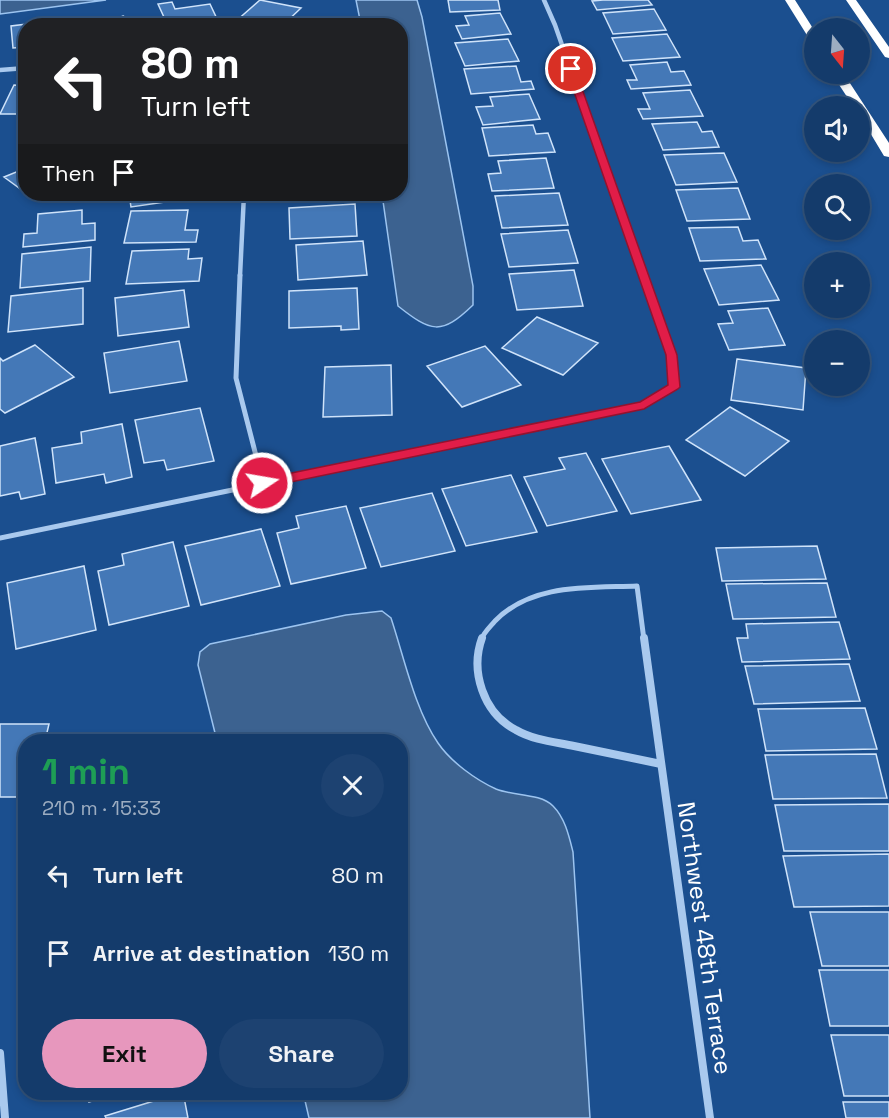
<!DOCTYPE html>
<html lang="en">
<head>
<meta charset="utf-8">
<style>
  :root { --surface:#143b6b; --page:#1d4271; --text:#f1f3f6; --muted:#9dadc1; --line:#33557e; --accent:#e797bd }
  body { margin:0; font-family:"Space Grotesk",sans-serif; background:var(--page); color:var(--text); height:100vh; display:flex; flex-direction:column; font-size:22px; white-space:nowrap }
  * { box-sizing:border-box; margin:0 }
  p { font-size:20px; color:var(--muted) }
  .icon { flex:none; width:33px; height:33px; fill:none; stroke:currentColor; stroke-width:2; stroke-linecap:round; stroke-linejoin:round }
  .map { position:relative; flex:1; overflow:hidden }
  .details { position:absolute; left:18px; top:734px; width:390px; height:366px; display:flex; flex-direction:column; background:var(--surface); border-radius:24px; box-shadow:0 3px 9px #0003,0 0 0 2px var(--line) }
  .details>* { flex:none }
  .banner { position:absolute; left:18px; top:18px; width:390px; height:183px; border-radius:24px; box-shadow:0 3px 9px #0003,0 0 0 2px var(--line); background:#202124; color:#fff; overflow:hidden }
  .needle { width:39px; rotate:163deg }
  .fabs { position:absolute; left:804px; top:18px; display:grid; gap:12px }
  .fabs a { display:grid; place-items:center; width:66px; height:66px; border-radius:50%; background:var(--surface); box-shadow:0 3px 9px #0003,0 0 0 2px var(--line); font-size:30px }
  .pin { position:absolute; display:grid; place-items:center; width:51px; height:51px; color:#fff; margin:-26px; border:3px solid #fff; border-radius:50%; box-shadow:0 2px 6px #0007 }
  .me { position:absolute; width:66px; margin:-33px; rotate:78deg; stroke-linejoin:round; filter:drop-shadow(0 0 4px #0008) }
  .turn { display:flex; align-items:center; gap:21px; height:126px; padding:0 24px; font-size:27px }
  .turn .icon { width:78px; height:78px; stroke-width:2.5 }
  .turn b { display:block; font-size:42px; line-height:51px }
  .then { display:flex; align-items:center; height:57px; padding:0 24px; background:#0003; gap:12px; font-size:22px }
  .round { display:grid; place-items:center; flex:none; width:63px; height:63px; border-radius:32px; background:var(--page) }
  .headline { display:flex; align-items:center; justify-content:space-between; height:102px; padding:0 24px }
  h1 { font-size:36px; font-weight:800; line-height:45px; color:#1e9e55 }
  .action { display:flex; gap:12px; margin-top:auto; padding:12px 24px }
  .action a { flex:1; height:69px; border-radius:36px; background:var(--accent); color:#111; font-size:24px; font-weight:800; line-height:69px; text-align:center }
  .action a+a { background:var(--page); color:var(--text) }
  ul { padding:0; list-style:none }
  li { display:flex; align-items:center; gap:18px; height:78px; padding:0 24px }
  li div { flex:1 }
  li b { display:block; font-size:22px }
  li em { font-style:normal }
  .map>svg:first-child { display:block }
  .water { fill:#3c6290; stroke:#9cc4f0; stroke-width:1.5 }
  .building { fill:#4478b7; stroke:#cfe3fa; stroke-width:1.5 }
  .lines { fill:none; stroke-linecap:round; stroke-linejoin:round }
  .street-far2 { stroke:#a9c9ee; stroke-width:4.5 }
  .street-far1 { stroke:#a9c9ee; stroke-width:5 }
  .street { stroke:#a9c9ee; stroke-width:8 }
  .highway { fill:#fff; fill-rule:evenodd }
  .route { fill:#e11d48; stroke:#92132f; stroke-width:1.5 }
  .labels { text-anchor:middle; dominant-baseline:central; stroke-width:6; stroke-linejoin:round; paint-order:stroke }
  .near-street-label { font-size:24px; fill:#fff; stroke:#1b4f8f }
</style>
</head>
<body>
<div class="map">
<svg width="889" height="1118" viewBox="0 0 889 1118">
  <rect width="100%" height="100%" fill="#1b4f8f"/>
  <path class="water" d="M 0,0 L 106,0 L 0,14 Z
    M 356,0 L 417,0 L 422,17 L 473,286 L 473,305 C 441,336 431,332 398,306 L 382,194 L 400,194 L 400,26 L 361,25 Z
    M 382,611 L 391,618 C 404,657 415,710 438,743 C 451,762 476,780 496,789 C 513,796 540,793 553,806 C 565,818 569,836 573,852 L 590,1118 L 309,1118 L 303,1092 L 400,1092 L 400,741 L 217,741 L 198,665 L 200,652 L 210,644 L 346,615 Z"/>
  <path class="building" d="M 260,0 L 301,8 L 282,26 L 258,26 L 236,21 Z
    M 448,0 L 498,0 L 500,10 L 450,12 Z
    M 603,0 L 648,0 L 652,5 L 597,10 L 592,1 Z
    M 172,2 L 175,9 L 210,4 L 218,21 L 201,24 L 200,21 L 168,26 L 158,4 Z
    M 654,9 L 666,30 L 613,34 L 603,13 Z
    M 500,13 L 511,34 L 462,39 L 456,26 L 469,25 L 465,16 Z
    M 123,16 L 139,26 L 97,26 Z
    M 60,20 L 60,26 L 26,26 L 26,47 L 13,48 L 11,26 Z
    M 667,34 L 680,57 L 623,61 L 612,38 Z
    M 508,39 L 519,61 L 465,66 L 455,43 Z
    M 667,62 L 671,72 L 684,71 L 691,85 L 631,89 L 627,80 L 637,80 L 630,65 Z
    M 516,66 L 521,82 L 531,81 L 534,89 L 471,94 L 464,69 Z
    M 14,85 L 26,86 L 26,114 L 0,114 Z
    M 690,90 L 703,116 L 643,119 L 638,109 L 650,109 L 643,93 Z
    M 529,94 L 540,119 L 483,125 L 476,107 L 493,106 L 490,97 Z
    M 697,122 L 702,132 L 712,131 L 719,147 L 663,150 L 652,124 Z
    M 533,125 L 536,134 L 548,133 L 555,152 L 489,156 L 482,128 Z
    M 724,153 L 737,182 L 676,185 L 664,155 Z
    M 546,158 L 554,188 L 492,191 L 488,174 L 501,173 L 498,161 Z
    M 26,168 L 26,193 L 4,177 Z
    M 738,188 L 750,219 L 687,221 L 676,190 Z
    M 559,193 L 568,225 L 502,228 L 495,196 Z
    M 129,194 L 199,194 L 199,197 L 131,207 Z
    M 291,194 L 355,194 L 356,198 L 291,201 Z
    M 355,204 L 357,236 L 290,239 L 289,208 Z
    M 82,210 L 82,224 L 95,223 L 95,240 L 23,247 L 24,234 L 37,233 L 38,214 Z
    M 188,210 L 185,230 L 198,230 L 196,242 L 124,243 L 131,211 Z
    M 738,227 L 743,241 L 758,240 L 766,259 L 700,261 L 689,228 Z
    M 568,230 L 578,263 L 509,267 L 501,234 Z
    M 363,241 L 367,275 L 298,280 L 296,245 Z
    M 91,247 L 90,281 L 20,288 L 22,254 Z
    M 189,249 L 188,259 L 202,258 L 199,281 L 126,284 L 132,251 Z
    M 761,265 L 779,300 L 719,305 L 704,269 Z
    M 574,270 L 583,306 L 517,310 L 509,274 Z
    M 83,288 L 83,324 L 8,332 L 11,296 Z
    M 357,288 L 359,329 L 341,330 L 341,326 L 289,328 L 289,291 Z
    M 184,290 L 189,327 L 118,336 L 115,298 Z
    M 768,308 L 785,345 L 729,350 L 718,324 L 733,323 L 728,311 Z
    M 537,317 L 598,343 L 563,375 L 502,348 Z
    M 179,341 L 187,381 L 110,393 L 104,353 Z
    M 35,345 L 74,377 L 5,413 L 0,409 L 0,358 L 3,361 Z
    M 485,346 L 521,385 L 462,407 L 427,366 Z
    M 737,359 L 806,368 L 803,410 L 731,400 Z
    M 391,365 L 392,415 L 323,417 L 325,367 Z
    M 730,407 L 789,441 L 745,476 L 686,440 Z
    M 200,408 L 214,461 L 167,470 L 164,460 L 144,463 L 135,420 Z
    M 122,424 L 132,477 L 106,483 L 104,474 L 56,483 L 52,448 L 82,443 L 81,432 Z
    M 35,438 L 45,494 L 21,499 L 19,492 L 0,496 L 0,446 Z
    M 669,446 L 701,500 L 631,514 L 602,459 Z
    M 586,453 L 617,511 L 547,526 L 524,477 L 565,469 L 559,458 Z
    M 511,475 L 537,532 L 466,546 L 442,489 Z
    M 432,493 L 455,551 L 381,567 L 360,508 Z
    M 346,506 L 366,568 L 291,584 L 277,533 L 299,528 L 296,516 Z
    M 261,529 L 280,586 L 201,605 L 185,546 Z
    M 173,542 L 189,606 L 109,625 L 98,571 L 124,565 L 122,554 Z
    M 817,546 L 826,579 L 722,581 L 716,548 Z
    M 84,566 L 96,630 L 16,649 L 7,583 Z
    M 827,583 L 836,617 L 733,619 L 726,584 Z
    M 839,622 L 850,659 L 742,662 L 737,638 L 748,638 L 746,624 Z
    M 849,664 L 860,701 L 754,704 L 745,666 Z
    M 865,708 L 877,749 L 766,751 L 758,709 Z
    M 0,724 L 49,724 L 45,741 L 26,741 L 26,797 L 0,797 Z
    M 876,754 L 887,798 L 773,799 L 765,755 Z
    M 889,804 L 889,851 L 784,851 L 775,805 Z
    M 889,854 L 889,906 L 794,907 L 783,856 Z
    M 810,912 L 889,912 L 889,966 L 822,966 Z
    M 819,970 L 889,970 L 889,1026 L 830,1026 Z
    M 831,1035 L 889,1035 L 889,1096 L 844,1096 Z
    M 88,1092 L 123,1092 L 89,1102 Z
    M 183,1092 L 188,1118 L 106,1118 L 105,1116 Z
    M 843,1102 L 889,1102 L 889,1118 L 846,1118 Z"/>
  <g class="lines">
    <path class="street-far2" d="M 544,0 L 555,25 L 643,276
      M 0,70 L 26,68
      M 240,276 L 244,194"/>
    <path class="street-far1" d="M 240,275 L 236,378 L 263,483
      M 0,538 L 644,405 L 674,387 L 671,355 L 643,275
      M 481,640 C 484,632 490,627 495,621 C 532,583 589,588 637,586 L 644,640"/>
    <path class="street" d="M 482,638 C 470,671 483,713 516,730 C 533,740 555,742 574,746 C 603,752 632,758 661,764
      M 644,638 L 710,1118
      M 0,1053 L 5,1118"/>
    <path class="highway" d="M 785,0 L 795,0 L 814,30 L 814,41 L 810,40 Z
      M 846,0 L 856,0 L 889,47 L 889,58 L 885,57 Z
      M 832,74 L 844,74 L 889,143 L 889,157 L 884,156 L 860,116 L 860,106 L 853,106 Z"/>
  </g>
  <path class="route" d="M 571,66 L 575,69 L 677,355 L 680,387 L 678,389 L 644,409 L 262,488 L 258,486 L 256,483 L 262,479 L 640,402 L 668,385 L 666,355 L 566,69 Z"/>
  <g class="labels">
    <g class="near-street-label">
      <text transform="translate(705 938) rotate(82)">Northwest 48th Terrace</text>
    </g>
  </g>
</svg>
<div class="fabs">
<a><svg class="needle" viewBox="-14 -14 28 28"><path d="M0-13l5 13h-10z" fill="#e53935"/><path d="M0 13l5-13h-10z" fill="#9dadc1"/></svg></a>
<a><svg class="icon" aria-label="sound" viewBox="0 0 24 24"><path d="M4 9h4l5-4v14l-5-4H4zM17 9q2 3 0 6"/></svg></a>
<a><svg class="icon" aria-label="search" viewBox="0 0 24 24"><circle cx="10" cy="10" r="6"/><path d="M15 15l6 6"/></svg></a>
<a>+</a>
<a>−</a>
</div>
<div class="pin" style="left:571px;top:69px;background:#d93025"><svg class="icon" aria-label="arrive" viewBox="0 0 24 24"><path d="M6 21V4h12l-3 4 3 4H6"/></svg></div>
<svg class="me" style="left:262px;top:483px" viewBox="-20 -20 40 40"><circle r="17" fill="#e11d48" stroke="#fff" stroke-width="3"/><path d="M0-11L8 9 0 5-8 9z" fill="#fff"/></svg>
<div class="banner">
<div class="turn"><svg class="icon" aria-label="left" viewBox="0 0 24 24"><path d="M17 20v-9H6M10 6l-5 5 5 5"/></svg><div><b>80 m</b>Turn left</div></div>
<div class="then">Then<svg class="icon" aria-label="arrive" viewBox="0 0 24 24"><path d="M6 21V4h12l-3 4 3 4H6"/></svg></div>
</div>
<section class="details">
<div class="headline"><div><h1>1 min</h1><p>210 m · 15:33</p></div><a class="round"><svg class="icon" aria-label="close" viewBox="0 0 24 24"><path d="M6 6l12 12M18 6L6 18"/></svg></a></div>
<ul>
<li><svg class="icon" aria-label="left" viewBox="0 0 24 24"><path d="M17 20v-9H6M10 6l-5 5 5 5"/></svg><div><b>Turn left</b></div><em>80 m</em></li>
<li><svg class="icon" aria-label="arrive" viewBox="0 0 24 24"><path d="M6 21V4h12l-3 4 3 4H6"/></svg><div><b>Arrive at destination</b></div><em>130 m</em></li>
</ul>
<div class="action"><a>Exit</a><a>Share</a></div>
</section>
</div>
</body>
</html>
